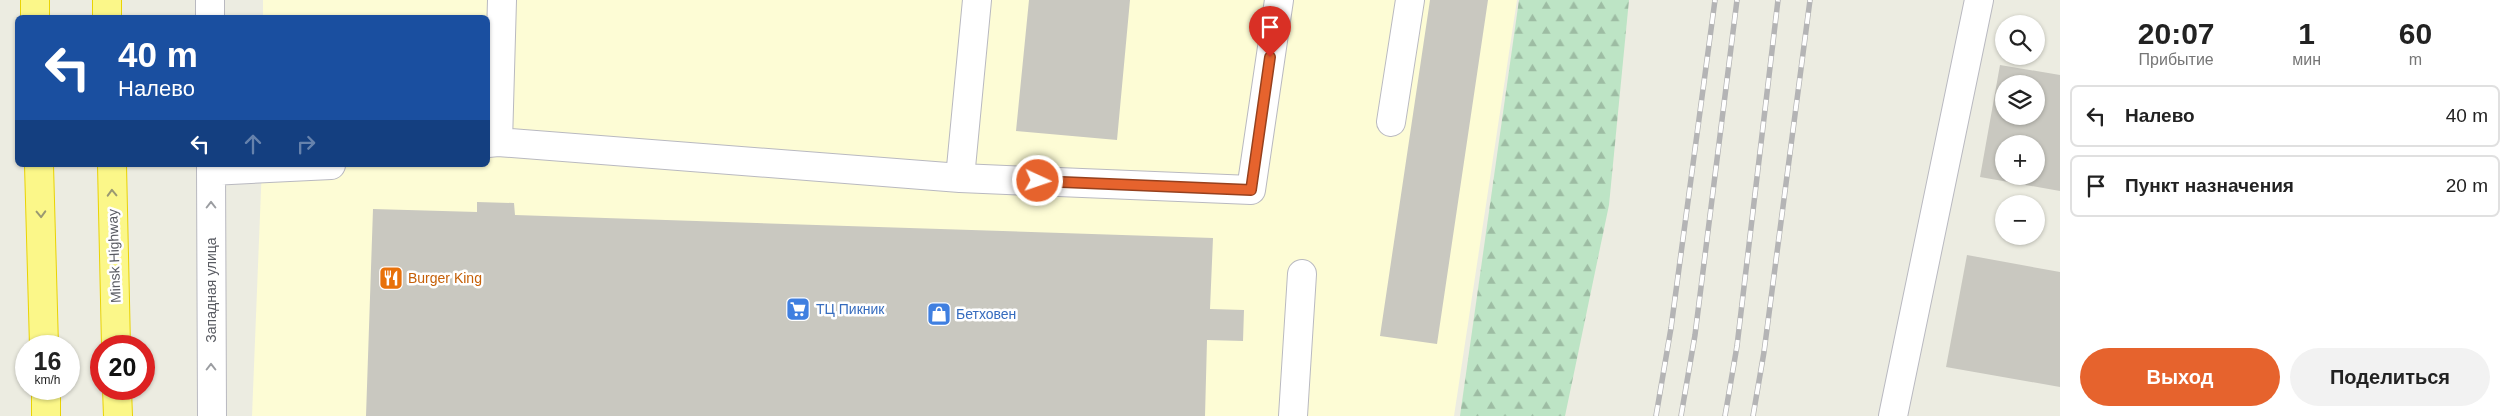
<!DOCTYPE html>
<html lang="ru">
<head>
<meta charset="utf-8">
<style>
  :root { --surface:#fff; --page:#f2f2f2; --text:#222; --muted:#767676; --line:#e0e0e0; --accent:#e6632d }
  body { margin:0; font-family:Helvetica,sans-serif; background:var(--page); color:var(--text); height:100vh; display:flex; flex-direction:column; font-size:19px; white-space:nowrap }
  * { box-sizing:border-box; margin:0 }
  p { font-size:16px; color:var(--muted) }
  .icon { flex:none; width:28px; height:28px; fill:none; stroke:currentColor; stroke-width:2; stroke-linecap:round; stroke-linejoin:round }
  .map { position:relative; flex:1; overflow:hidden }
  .sheet { display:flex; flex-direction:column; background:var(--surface); width:450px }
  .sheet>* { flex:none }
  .top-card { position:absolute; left:15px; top:15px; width:475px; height:152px; border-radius:8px; box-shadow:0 1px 4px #0004; background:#1a4fa0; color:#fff; overflow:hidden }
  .controls { position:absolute; left:1995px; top:15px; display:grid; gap:10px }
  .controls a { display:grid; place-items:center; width:50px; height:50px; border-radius:50%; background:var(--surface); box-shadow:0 1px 4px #0004; font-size:25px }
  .speed { position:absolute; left:15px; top:335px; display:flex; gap:10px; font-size:25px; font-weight:700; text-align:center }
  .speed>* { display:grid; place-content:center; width:65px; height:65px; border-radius:50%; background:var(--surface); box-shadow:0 1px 4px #0004; line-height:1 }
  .speed small { font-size:12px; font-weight:400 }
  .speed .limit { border:8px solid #d22; background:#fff; color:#111 }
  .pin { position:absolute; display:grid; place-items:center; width:42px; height:42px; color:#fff; margin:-51px -21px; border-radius:50% 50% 50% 0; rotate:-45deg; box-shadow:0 0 5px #0007 }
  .pin .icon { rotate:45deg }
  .me { position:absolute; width:55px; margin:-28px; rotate:93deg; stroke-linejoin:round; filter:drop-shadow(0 0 4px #0008) }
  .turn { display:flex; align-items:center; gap:18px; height:105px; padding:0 20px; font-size:22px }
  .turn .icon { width:65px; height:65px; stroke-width:2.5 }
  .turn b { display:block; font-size:35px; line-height:42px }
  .lanes { display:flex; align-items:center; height:48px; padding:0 20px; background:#0003; justify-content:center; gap:25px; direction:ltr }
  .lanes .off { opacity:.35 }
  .eta { display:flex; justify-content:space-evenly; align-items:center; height:85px; text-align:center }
  .eta b { font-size:30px; font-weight:600; line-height:35px }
  .action { display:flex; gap:10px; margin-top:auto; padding:10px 20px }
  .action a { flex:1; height:58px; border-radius:30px; background:var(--accent); color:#fff; font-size:20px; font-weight:600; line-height:58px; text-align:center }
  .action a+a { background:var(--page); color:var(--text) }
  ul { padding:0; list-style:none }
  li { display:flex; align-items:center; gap:15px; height:62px; margin:0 10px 8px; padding:0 10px; border:2px solid var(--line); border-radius:8px }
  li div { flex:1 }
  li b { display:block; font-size:19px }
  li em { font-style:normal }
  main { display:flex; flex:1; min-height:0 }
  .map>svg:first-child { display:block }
  .commercial { fill:#fdfcd5 }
  .forest { fill:url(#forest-firs) }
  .building { fill:#c9c8c0; fill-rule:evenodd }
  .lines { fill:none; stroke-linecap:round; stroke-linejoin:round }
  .minor-casing { stroke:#b9b9c0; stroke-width:30 }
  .highway-casing { stroke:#e9d304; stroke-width:30 }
  .minor { stroke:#fff; stroke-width:28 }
  .highway { stroke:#fbf789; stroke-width:28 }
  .rail-casing { stroke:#b4b4b5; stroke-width:5.5 }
  .rail { stroke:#fff; stroke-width:4; stroke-dasharray:11; stroke-linecap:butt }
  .oneway { stroke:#9a9972 }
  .oneway2 { stroke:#9b9da1 }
  .route-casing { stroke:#96401d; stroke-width:12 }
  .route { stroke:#e6632d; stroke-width:9 }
  .labels { text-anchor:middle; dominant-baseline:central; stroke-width:5; stroke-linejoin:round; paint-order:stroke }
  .street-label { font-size:14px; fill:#595b62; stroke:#fff }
  .food-label { font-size:14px; fill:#c56008; stroke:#fff; text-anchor:start }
  .shop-label { font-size:14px; fill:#366cbe; stroke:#fff; text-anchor:start }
</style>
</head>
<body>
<main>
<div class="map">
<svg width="2060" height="416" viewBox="0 0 2060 416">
  <defs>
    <pattern id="forest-firs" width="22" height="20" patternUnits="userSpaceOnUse" patternTransform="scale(1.25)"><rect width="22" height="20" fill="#bde4c5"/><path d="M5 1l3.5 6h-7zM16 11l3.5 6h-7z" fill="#9dbca3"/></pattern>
  </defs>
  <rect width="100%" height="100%" fill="#ecece1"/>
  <path class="commercial" d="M 263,0 L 1517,0 L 1454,416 L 252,416 L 262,165 L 488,165 L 488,18 L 263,17 Z"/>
  <path class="forest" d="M 1519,0 L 1629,0 L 1609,205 L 1565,416 L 1460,416 Z"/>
  <path class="building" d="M 1029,0 L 1130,0 L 1117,140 L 1016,131 Z
    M 1430,0 L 1488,0 L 1437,344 L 1380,336 Z
    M 2000,65 L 2060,75 L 2060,191 L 1980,177 ZM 2004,84 L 2036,84 L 2036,116 L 2004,116 ZM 2004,144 L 2036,144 L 2036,176 L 2004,176 Z
    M 477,202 L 514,203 L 515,215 L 1213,238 L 1210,309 L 1244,310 L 1243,341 L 1207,340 L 1205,416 L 366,416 L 373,209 L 477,212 Z
    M 1967,255 L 2060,272 L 2060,387 L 1946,367 Z"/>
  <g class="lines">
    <g class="minor-casing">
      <path id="minor" d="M 210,0 L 210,18
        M 1391,122 L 1410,0
        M 498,142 L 502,0
        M 488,143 L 498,142 L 960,178 L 1251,190 L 1279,0
        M 211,165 L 212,416
        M 211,171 L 331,165
        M 960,178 L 977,0
        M 1293,416 L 1302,274
        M 1893,416 L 1979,0"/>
    </g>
    <g class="highway-casing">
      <path id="highway" d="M 35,0 L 35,18
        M 107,0 L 107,18
        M 39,165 L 44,346
        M 112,165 L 116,346
        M 46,389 L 46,416
        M 117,389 L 118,416"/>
    </g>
    <use href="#minor" class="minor"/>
    <use href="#highway" class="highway"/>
    <g class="rail-casing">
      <path id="rail" d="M 1656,416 L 1671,328 L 1715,0
        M 1681,416 L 1695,335 L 1737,0
        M 1725,416 L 1737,346 L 1778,0
        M 1753,416 L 1764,352 L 1810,0"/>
    </g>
    <use href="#rail" class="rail"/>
  </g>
  <defs><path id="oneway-chevron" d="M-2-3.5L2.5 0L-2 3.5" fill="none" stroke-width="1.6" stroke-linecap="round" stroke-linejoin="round" transform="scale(1.25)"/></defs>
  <g class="oneway">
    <use href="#oneway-chevron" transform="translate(112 193) rotate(-92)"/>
    <use href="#oneway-chevron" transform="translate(41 214) rotate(88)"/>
  </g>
  <g class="oneway2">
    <use href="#oneway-chevron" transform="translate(211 205) rotate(-90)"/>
    <use href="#oneway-chevron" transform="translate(211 367) rotate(-90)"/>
  </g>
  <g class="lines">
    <g class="route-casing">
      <path id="route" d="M 1038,181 L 1251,190 L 1270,57"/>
    </g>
    <use href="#route" class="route"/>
  </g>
  <defs>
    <g id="restaurant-square" transform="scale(1.25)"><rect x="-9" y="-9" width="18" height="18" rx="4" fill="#e8710a" stroke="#fff"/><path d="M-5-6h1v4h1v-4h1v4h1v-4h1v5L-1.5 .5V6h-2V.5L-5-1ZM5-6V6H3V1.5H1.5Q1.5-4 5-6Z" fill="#fff"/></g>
    <g id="supermarket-square" transform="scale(1.25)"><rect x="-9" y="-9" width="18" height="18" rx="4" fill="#3f7fe0" stroke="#fff"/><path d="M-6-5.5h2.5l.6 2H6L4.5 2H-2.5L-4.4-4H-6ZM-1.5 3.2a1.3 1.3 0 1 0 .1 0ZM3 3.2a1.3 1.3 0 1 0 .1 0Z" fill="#fff"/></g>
    <g id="shop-square" transform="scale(1.25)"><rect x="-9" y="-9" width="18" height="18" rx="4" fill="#3f7fe0" stroke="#fff"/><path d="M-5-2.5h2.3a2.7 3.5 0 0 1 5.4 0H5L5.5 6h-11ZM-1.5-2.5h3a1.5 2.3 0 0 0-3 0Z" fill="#fff"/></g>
  </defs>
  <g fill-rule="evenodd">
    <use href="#restaurant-square" x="391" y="278"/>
    <use href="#supermarket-square" x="798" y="309"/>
    <use href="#shop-square" x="939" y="314"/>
  </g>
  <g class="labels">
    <g class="street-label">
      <text transform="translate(114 256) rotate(-92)">Minsk Highway</text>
      <text transform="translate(211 290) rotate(-90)">Западная улица</text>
    </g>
    <g class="food-label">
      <text x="408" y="278">Burger King</text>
    </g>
    <g class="shop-label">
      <text x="816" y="309">ТЦ Пикник</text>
      <text x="956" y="314">Бетховен</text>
    </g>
  </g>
</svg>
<div class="controls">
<a><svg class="icon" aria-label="search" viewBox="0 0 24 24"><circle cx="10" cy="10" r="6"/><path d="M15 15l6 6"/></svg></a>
<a><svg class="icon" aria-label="layers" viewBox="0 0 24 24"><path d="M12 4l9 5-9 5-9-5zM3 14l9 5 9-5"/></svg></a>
<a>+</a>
<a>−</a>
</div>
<div class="speed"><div>16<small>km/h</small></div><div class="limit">20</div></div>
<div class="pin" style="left:1270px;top:57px;background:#d93025"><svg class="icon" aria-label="arrive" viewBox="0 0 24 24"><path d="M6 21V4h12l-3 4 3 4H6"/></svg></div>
<svg class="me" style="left:1038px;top:181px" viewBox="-20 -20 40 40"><circle r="17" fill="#e6632d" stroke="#fff" stroke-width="3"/><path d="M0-11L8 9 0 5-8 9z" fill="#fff"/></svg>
<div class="top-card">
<div class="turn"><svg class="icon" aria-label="left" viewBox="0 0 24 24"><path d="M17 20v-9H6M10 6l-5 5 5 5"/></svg><div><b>40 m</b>Налево</div></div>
<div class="lanes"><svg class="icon" aria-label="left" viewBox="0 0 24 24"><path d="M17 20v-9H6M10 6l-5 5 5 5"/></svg><svg class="icon off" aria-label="ahead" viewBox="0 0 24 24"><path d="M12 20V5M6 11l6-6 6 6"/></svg><svg class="icon off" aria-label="right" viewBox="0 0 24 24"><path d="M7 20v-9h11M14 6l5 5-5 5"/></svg></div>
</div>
</div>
<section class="sheet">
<div class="eta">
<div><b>20:07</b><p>Прибытие</p></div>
<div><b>1</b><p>мин</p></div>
<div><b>60</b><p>m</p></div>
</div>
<ul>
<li><svg class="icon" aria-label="left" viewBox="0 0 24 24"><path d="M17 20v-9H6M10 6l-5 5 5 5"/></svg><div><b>Налево</b></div><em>40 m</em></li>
<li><svg class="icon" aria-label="arrive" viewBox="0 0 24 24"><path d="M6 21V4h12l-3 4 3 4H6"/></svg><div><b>Пункт назначения</b></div><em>20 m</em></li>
</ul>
<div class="action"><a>Выход</a><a>Поделиться</a></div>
</section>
</main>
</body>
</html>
